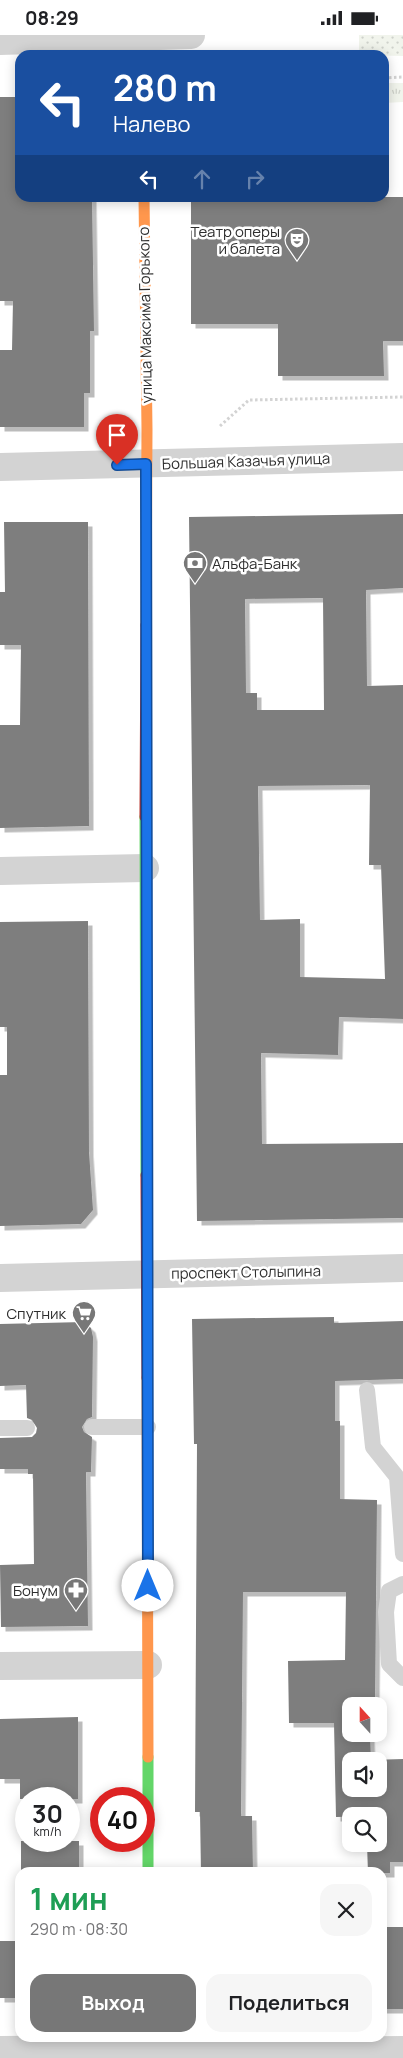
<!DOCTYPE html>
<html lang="ru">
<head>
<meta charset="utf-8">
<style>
  :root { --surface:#fff; --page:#f6f6f6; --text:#202124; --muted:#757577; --accent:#777 }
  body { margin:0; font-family:Manrope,sans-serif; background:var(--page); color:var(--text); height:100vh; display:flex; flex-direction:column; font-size:19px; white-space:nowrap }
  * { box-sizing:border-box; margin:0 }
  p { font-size:16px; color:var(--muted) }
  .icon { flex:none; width:28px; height:28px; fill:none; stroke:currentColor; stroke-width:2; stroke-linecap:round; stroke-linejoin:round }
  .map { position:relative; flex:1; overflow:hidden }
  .sheet { position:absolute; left:15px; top:1832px; width:372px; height:175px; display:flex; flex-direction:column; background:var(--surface); border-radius:15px; box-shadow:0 2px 12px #0003 }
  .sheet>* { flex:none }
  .top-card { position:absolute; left:15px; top:15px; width:374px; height:152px; border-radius:15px; box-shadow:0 2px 12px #0003; background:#1a4fa0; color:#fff; overflow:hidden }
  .needle { width:32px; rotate:339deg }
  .tools { position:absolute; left:342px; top:1662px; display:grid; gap:10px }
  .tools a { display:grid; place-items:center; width:45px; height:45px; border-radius:10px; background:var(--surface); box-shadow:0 2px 12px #0003; font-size:25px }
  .speed { position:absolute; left:15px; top:1752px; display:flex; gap:10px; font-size:25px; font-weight:700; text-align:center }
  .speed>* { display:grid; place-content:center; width:65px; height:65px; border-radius:50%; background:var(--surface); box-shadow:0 2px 12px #0003; line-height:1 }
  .speed small { font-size:12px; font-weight:400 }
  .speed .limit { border:8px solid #d22; background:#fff; color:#111 }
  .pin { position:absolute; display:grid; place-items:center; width:42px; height:42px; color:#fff; margin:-51px -21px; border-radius:50% 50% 50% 0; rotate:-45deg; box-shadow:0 0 5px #0007 }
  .pin .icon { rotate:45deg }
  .me { position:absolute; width:55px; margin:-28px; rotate:0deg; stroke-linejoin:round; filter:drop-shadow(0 0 4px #0008) }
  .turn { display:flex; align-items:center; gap:18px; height:105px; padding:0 15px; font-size:22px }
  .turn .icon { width:65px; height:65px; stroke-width:2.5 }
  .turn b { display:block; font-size:35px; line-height:42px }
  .lanes { display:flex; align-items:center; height:48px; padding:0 15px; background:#0003; justify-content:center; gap:25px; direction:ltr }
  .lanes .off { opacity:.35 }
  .round { display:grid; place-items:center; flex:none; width:52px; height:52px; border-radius:15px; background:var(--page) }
  .headline { display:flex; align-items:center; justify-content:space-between; height:85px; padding:0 15px }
  h1 { font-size:30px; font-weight:700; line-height:38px; color:#1e9e55 }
  .button { display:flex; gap:10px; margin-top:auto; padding:10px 15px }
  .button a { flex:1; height:58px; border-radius:15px; background:var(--accent); color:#fff; font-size:20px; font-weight:700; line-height:58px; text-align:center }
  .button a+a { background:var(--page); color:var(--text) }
  .status { display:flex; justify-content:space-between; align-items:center; height:35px; padding:0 25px; background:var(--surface); direction:ltr }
  .status svg { height:14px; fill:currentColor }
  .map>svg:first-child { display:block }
  .grass { fill:url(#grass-tufts) }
  .park { fill:url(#park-dots) }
  .building { fill:#7e7e7e; fill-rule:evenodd; filter:url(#shadow) }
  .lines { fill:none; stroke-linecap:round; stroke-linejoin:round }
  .path { stroke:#d3d3d3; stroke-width:3; stroke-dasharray:2.5 2.5; stroke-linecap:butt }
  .lane { stroke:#d3d3d3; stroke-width:16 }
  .street { stroke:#d3d3d3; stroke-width:28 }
  .fast { stroke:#63d668; stroke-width:11 }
  .slow { stroke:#ff974d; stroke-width:11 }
  .jam { stroke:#b3261e; stroke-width:11 }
  .route-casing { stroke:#114b97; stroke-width:12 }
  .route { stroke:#1a73e8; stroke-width:9 }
  .labels { text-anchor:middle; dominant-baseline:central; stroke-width:5; stroke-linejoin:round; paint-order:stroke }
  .poi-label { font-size:15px; fill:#2e2e2e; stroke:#fff; text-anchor:end }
  .street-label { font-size:15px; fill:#2e2e2e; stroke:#fff }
</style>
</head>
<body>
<div class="status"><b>08:29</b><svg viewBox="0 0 49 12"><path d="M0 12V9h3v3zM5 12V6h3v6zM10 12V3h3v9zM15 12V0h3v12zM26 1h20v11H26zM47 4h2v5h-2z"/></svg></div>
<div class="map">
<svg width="403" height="2023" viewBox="0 0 403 2023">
  <defs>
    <pattern id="grass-tufts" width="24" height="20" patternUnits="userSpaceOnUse" patternTransform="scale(1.25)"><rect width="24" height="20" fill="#f1f4ec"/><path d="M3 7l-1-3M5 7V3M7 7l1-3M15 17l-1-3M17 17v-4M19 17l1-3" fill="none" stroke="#cfd2cb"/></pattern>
    <pattern id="park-dots" width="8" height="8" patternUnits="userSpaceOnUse" patternTransform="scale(1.25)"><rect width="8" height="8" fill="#f1f4ec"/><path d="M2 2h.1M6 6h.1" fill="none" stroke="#cfd2cb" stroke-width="1.8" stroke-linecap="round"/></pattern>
    <filter id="shadow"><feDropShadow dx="4.5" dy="4.5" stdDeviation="0" flood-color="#0004"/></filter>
  </defs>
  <rect width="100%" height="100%" fill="#fff"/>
  <path class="grass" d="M 384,48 L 403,48 L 403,67 L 384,68 Z"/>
  <path class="park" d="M 359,0 L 403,0 L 403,21 L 359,20 Z"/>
  <path class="building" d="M 0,62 L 20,62 L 20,162 L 92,162 L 94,296 L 90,296 L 90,358 L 84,358 L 84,392 L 0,392 L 0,315 L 12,315 L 13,266 L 0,266 Z
    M 191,162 L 403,162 L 403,306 L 383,306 L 384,341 L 278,341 L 278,289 L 191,289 Z
    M 403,479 L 403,553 L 366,555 L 367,651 L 403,650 L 403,984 L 339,982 L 338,1020 L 261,1018 L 262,1109 L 403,1108 L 403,1183 L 197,1186 L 189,482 ZM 323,563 L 324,675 L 257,675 L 257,658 L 246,658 L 245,564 ZM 370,750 L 369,830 L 381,830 L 385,944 L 300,942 L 300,884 L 260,885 L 258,751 Z
    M 4,487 L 88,487 L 89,791 L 0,793 L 0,690 L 20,690 L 21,610 L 0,610 L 0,557 L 5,557 Z
    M 88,886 L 89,1117 L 93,1175 L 81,1189 L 0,1191 L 0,1040 L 7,1040 L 7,992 L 0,992 L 0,887 Z
    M 334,1282 L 334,1288 L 403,1286 L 403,1344 L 335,1346 L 335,1386 L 340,1386 L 340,1464 L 377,1465 L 375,1671 L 351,1671 L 351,1699 L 370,1699 L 371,1725 L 403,1724 L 403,1827 L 390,1827 L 390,1838 L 368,1838 L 367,1809 L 379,1809 L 379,1781 L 336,1782 L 334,1688 L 289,1688 L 288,1626 L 345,1625 L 346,1557 L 243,1557 L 241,1781 L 252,1781 L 253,1838 L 201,1838 L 200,1777 L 195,1777 L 197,1409 L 194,1409 L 192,1284 ZM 351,1726 L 379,1726 L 379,1754 L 351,1754 Z
    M 84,1287 L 91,1293 L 93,1302 L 92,1382 L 87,1384 L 82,1392 L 84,1397 L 92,1402 L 91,1437 L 86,1437 L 88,1591 L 1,1592 L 0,1530 L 34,1529 L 33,1439 L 28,1439 L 28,1434 L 0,1434 L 0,1403 L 32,1402 L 36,1398 L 37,1393 L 32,1385 L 27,1383 L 26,1350 L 0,1351 L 0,1289 Z
    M 78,1682 L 78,1764 L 20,1764 L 20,1744 L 0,1744 L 0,1684 Z
    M 21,1806 L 79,1806 L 79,1838 L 21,1838 Z
    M 382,1892 L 403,1892 L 403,1974 L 382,1974 Z
    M 0,1906 L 20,1906 L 20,1963 L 0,1963 Z"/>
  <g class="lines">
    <path class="path" d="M 384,43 L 403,42
      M 220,391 L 249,365 L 403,362"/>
    <path class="lane" d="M 367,1355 L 373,1412 L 397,1442 L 403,1519
      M 92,1392 L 148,1392
      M 0,1393 L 27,1393
      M 403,1549 L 389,1556 L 386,1577 L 389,1629 L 403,1643"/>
    <path class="street" d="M 0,6 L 191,0
      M 0,432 L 403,422
      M 0,836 L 145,833
      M 0,1243 L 403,1233
      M 0,1631 L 148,1630
      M 0,2015 L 107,2014 L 195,2017 L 403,2015"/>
    <path class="fast" d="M 145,782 L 146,1140
      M 148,1722 L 148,1838"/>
    <path class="slow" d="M 144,162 L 147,394 L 146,590
      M 147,1343 L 148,1722"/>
    <path class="jam" d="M 145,782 L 146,590
      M 146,1140 L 147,1343"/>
  </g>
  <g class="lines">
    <g class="route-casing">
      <path id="route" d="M 117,430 L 146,429 L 148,1551"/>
    </g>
    <use href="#route" class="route"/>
  </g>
  <defs>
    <g id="theatre-pin" transform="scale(1.25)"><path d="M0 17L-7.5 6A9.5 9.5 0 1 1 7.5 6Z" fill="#777" stroke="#fff"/><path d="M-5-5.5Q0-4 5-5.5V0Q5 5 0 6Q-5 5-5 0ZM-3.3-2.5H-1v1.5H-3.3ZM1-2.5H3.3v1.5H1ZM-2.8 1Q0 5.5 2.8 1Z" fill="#fff"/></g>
    <g id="bank-pin" transform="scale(1.25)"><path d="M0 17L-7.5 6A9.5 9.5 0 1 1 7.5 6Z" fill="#777" stroke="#fff"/><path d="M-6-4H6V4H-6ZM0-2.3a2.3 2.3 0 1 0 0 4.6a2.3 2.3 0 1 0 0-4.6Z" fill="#fff"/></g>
    <g id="supermarket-pin" transform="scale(1.25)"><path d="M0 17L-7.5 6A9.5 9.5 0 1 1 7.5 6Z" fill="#777" stroke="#fff"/><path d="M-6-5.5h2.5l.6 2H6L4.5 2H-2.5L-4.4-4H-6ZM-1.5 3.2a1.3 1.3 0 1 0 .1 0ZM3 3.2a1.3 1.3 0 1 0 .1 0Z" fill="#fff"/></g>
    <g id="pharmacy-pin" transform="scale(1.25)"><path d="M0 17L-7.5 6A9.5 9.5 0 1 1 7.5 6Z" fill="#777" stroke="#fff"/><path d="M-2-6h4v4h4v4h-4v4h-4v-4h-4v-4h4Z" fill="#fff"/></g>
  </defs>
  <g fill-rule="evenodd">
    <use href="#theatre-pin" x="297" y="205"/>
    <use href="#bank-pin" x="195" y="528"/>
    <use href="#supermarket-pin" x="84" y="1278"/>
    <use href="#pharmacy-pin" x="76" y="1555"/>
  </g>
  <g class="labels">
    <g class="poi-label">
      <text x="280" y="196">Театр оперы<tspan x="280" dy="17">и балета</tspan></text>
      <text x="212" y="528" text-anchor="start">Альфа-Банк</text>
      <text x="66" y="1278">Спутник</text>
      <text x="58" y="1555">Бонум</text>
    </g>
    <g class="street-label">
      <text transform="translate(145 280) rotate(-91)">улица Максима Горького</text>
      <text transform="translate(246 426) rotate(-2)">Большая Казачья улица</text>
      <text transform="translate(246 1237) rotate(-1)">проспект Столыпина</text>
    </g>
  </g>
</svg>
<div class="tools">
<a><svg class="needle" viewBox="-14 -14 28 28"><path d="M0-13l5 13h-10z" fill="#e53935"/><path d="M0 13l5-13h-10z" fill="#757577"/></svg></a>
<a><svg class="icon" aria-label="sound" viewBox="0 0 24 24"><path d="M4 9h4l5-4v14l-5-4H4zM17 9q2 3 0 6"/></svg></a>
<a><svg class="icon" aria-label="search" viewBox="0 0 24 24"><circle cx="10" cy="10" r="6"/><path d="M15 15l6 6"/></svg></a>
</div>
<div class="speed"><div>30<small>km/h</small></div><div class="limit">40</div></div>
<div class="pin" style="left:117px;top:430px;background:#d93025"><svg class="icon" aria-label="arrive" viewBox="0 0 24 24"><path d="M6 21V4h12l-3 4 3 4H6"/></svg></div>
<svg class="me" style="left:148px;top:1551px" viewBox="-20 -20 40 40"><circle r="19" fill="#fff"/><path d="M0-13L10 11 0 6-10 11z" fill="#1a73e8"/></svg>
<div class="top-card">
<div class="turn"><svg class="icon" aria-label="left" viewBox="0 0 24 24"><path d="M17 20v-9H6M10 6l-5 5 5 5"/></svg><div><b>280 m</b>Налево</div></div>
<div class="lanes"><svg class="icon" aria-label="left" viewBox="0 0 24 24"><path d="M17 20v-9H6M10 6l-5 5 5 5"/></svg><svg class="icon off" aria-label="ahead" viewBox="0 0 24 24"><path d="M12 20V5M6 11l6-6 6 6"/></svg><svg class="icon off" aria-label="right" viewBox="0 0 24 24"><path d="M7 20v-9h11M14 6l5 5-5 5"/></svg></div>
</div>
<section class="sheet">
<div class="headline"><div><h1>1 мин</h1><p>290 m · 08:30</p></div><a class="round"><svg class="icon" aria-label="close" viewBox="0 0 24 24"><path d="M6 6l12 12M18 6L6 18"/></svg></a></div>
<div class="button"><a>Выход</a><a>Поделиться</a></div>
</section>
</div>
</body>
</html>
